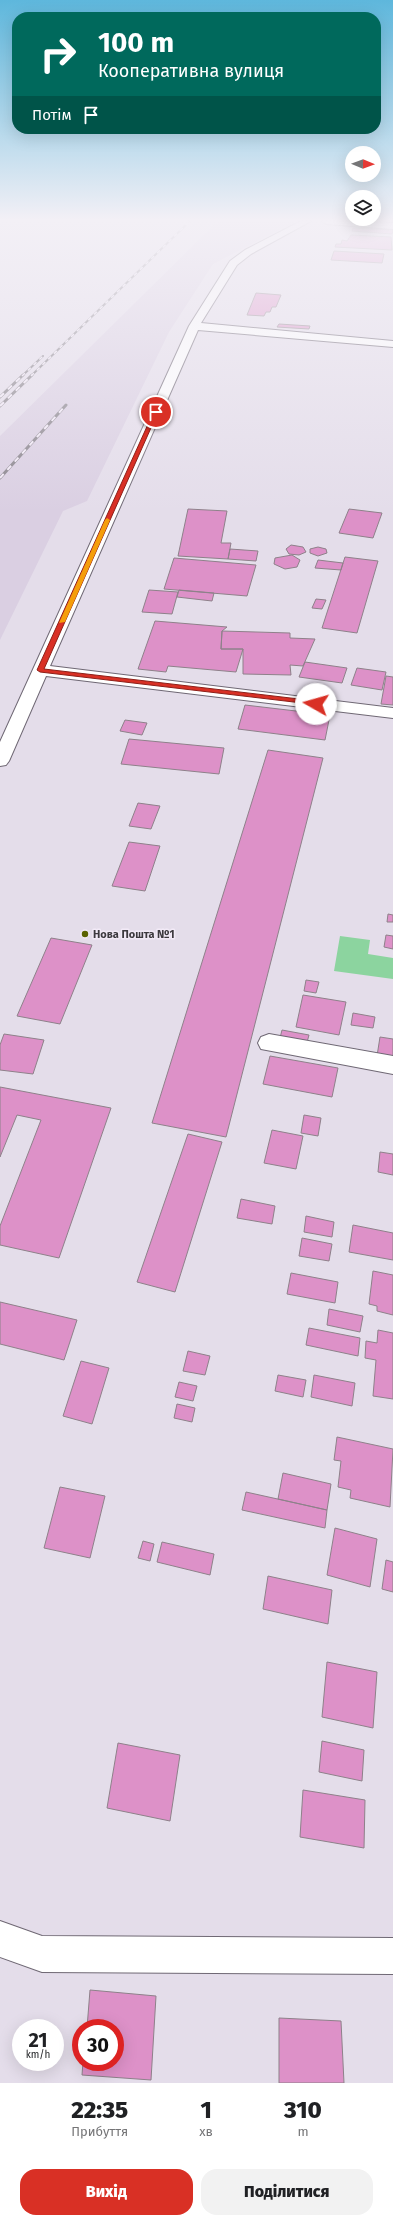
<!DOCTYPE html>
<html lang="uk">
<head>
<meta charset="utf-8">
<style>
  :root { --surface:#fff; --page:#f2f2f2; --text:#202124; --muted:#757577; --accent:#d93025 }
  body { margin:0; font-family:"Fira Sans",sans-serif; background:var(--page); color:var(--text); height:100vh; display:flex; flex-direction:column; font-size:15px; white-space:nowrap }
  * { box-sizing:border-box; margin:0 }
  p { font-size:13px; color:var(--muted) }
  .icon { flex:none; width:22px; height:22px; fill:none; stroke:currentColor; stroke-width:2; stroke-linecap:round; stroke-linejoin:round }
  .map { position:relative; height:2083px; overflow:hidden }
  .details { display:flex; flex-direction:column; background:var(--surface); flex:1 }
  .details>* { flex:none }
  .hud { position:absolute; left:12px; top:12px; width:369px; height:122px; border-radius:16px; box-shadow:0 4px 16px #0002; background:#00695c; color:#fff; overflow:hidden }
  .needle { width:26px; rotate:91deg }
  .tools { position:absolute; left:345px; top:146px; display:grid; gap:8px }
  .tools a { display:grid; place-items:center; width:36px; height:36px; border-radius:50%; background:var(--surface); box-shadow:0 4px 16px #0002; font-size:20px }
  .speed { position:absolute; left:12px; top:2019px; display:flex; gap:8px; font-size:20px; font-weight:700; text-align:center }
  .speed>* { display:grid; place-content:center; width:52px; height:52px; border-radius:50%; background:var(--surface); box-shadow:0 4px 16px #0002; line-height:1 }
  .speed small { font-size:10px; font-weight:400 }
  .speed .limit { border:6px solid #d22; background:#fff; color:#111 }
  .pin { position:absolute; display:grid; place-items:center; width:34px; height:34px; color:#fff; margin:-17px; border:2px solid #fff; border-radius:50%; box-shadow:0 1px 4px #0007 }
  .me { position:absolute; width:44px; margin:-22px; rotate:277deg; stroke-linejoin:round; filter:drop-shadow(0 0 3px #0008) }
  .turn { display:flex; align-items:center; gap:14px; height:84px; padding:0 20px; font-size:18px }
  .turn .icon { width:52px; height:52px; stroke-width:2.5 }
  .turn b { display:block; font-size:28px; line-height:34px }
  .then { display:flex; align-items:center; height:38px; padding:0 20px; background:#0003; gap:8px; font-size:15px }
  .eta { display:flex; justify-content:space-evenly; align-items:center; height:68px; text-align:center }
  .eta b { font-size:24px; font-weight:800; line-height:28px }
  .primary-button { display:flex; gap:8px; margin-top:auto; padding:8px 20px }
  .primary-button a { flex:1; height:46px; border-radius:16px; background:var(--accent); color:#fff; font-size:16px; font-weight:800; line-height:46px; text-align:center }
  .primary-button a+a { background:var(--page); color:var(--text) }
  .map>svg:first-child { display:block }
  .built { fill:#dacfe2 }
  .green { fill:#8cd49f }
  .building { fill:#dd91c8; stroke:#8e818a }
  .lines { fill:none; stroke-linecap:round; stroke-linejoin:round }
  .minor-casing { stroke:#6f6874; stroke-width:2 }
  .minor { fill:#fff; fill-rule:evenodd }
  .rail-far1-casing { stroke:#8b868e; stroke-width:2 }
  .rail-casing { stroke:#8b868e; stroke-width:3 }
  .rail-far1 { stroke:#f2eaf7; stroke-width:1.5; stroke-dasharray:4; stroke-linecap:butt }
  .rail { stroke:#f2eaf7; stroke-width:2; stroke-dasharray:5.5; stroke-linecap:butt }
  .route { fill:#d93025; stroke:#8d1f18 }
  .slow { fill:#f59e0b }
  .poi-dot { fill:#5a6200; stroke:#f2eaf7; stroke-width:1.5 }
  .labels { text-anchor:middle; dominant-baseline:central; stroke-width:3; stroke-linejoin:round; paint-order:stroke }
  .poi-label { font-size:11px; font-weight:bold; fill:#3d3a3f; stroke:#f2eaf7; text-anchor:start }
</style>
</head>
<body>
<div class="map">
<svg width="393" height="2083" viewBox="0 0 393 2083">
  <rect width="100%" height="100%" fill="#e4ddea"/>
  <path class="built" d="M 218,221 L 296,221 L 213,264 L 169,332 L 87,501 L 63,511 L 0,640 L 0,436 Z"/>
  <path class="green" d="M 340,936 L 370,940 L 368,954 L 393,958 L 393,979 L 334,971 Z"/>
  <path class="building" d="M 353,228 L 393,230 L 392,234 L 352,231 Z
    M 351,235 L 391,237 L 392,250 L 335,247 L 336,244 L 341,244 L 342,240 L 347,241 Z
    M 334,251 L 384,254 L 382,263 L 331,260 Z
    M 256,293 L 281,295 L 276,307 L 272,307 L 270,312 L 266,312 L 264,316 L 247,315 Z
    M 279,324 L 310,326 L 309,329 L 277,327 Z
    M 188,509 L 227,511 L 221,543 L 231,543 L 228,559 L 178,556 Z
    M 349,509 L 382,513 L 373,538 L 339,533 Z
    M 291,545 L 303,547 L 306,552 L 299,555 L 289,554 L 286,549 Z
    M 318,547 L 326,549 L 327,553 L 318,556 L 310,553 L 310,549 Z
    M 230,549 L 258,551 L 256,561 L 228,559 Z
    M 292,555 L 300,560 L 297,567 L 285,569 L 274,564 L 275,558 Z
    M 345,557 L 378,561 L 357,633 L 322,628 Z
    M 174,558 L 256,565 L 247,596 L 164,589 Z
    M 318,560 L 343,563 L 341,570 L 315,568 Z
    M 149,590 L 178,592 L 172,614 L 142,612 Z
    M 179,590 L 214,593 L 212,601 L 177,597 Z
    M 316,599 L 326,600 L 322,609 L 312,608 Z
    M 155,621 L 227,627 L 222,631 L 221,649 L 243,649 L 236,672 L 168,666 L 166,672 L 138,669 Z
    M 222,631 L 290,633 L 290,638 L 315,639 L 303,666 L 290,665 L 291,675 L 243,674 L 243,649 L 221,649 Z
    M 305,662 L 347,668 L 342,683 L 299,677 Z
    M 357,668 L 386,672 L 382,690 L 351,685 Z
    M 386,676 L 393,677 L 393,705 L 381,704 Z
    M 245,705 L 330,715 L 325,740 L 238,729 Z
    M 125,720 L 147,723 L 142,735 L 120,731 Z
    M 129,739 L 224,748 L 219,774 L 121,764 Z
    M 268,750 L 323,758 L 226,1137 L 152,1123 Z
    M 138,803 L 160,806 L 151,829 L 129,826 Z
    M 129,842 L 160,846 L 145,891 L 112,886 Z
    M 388,914 L 393,915 L 393,922 L 387,922 Z
    M 386,935 L 393,936 L 393,949 L 384,947 Z
    M 51,938 L 92,945 L 60,1024 L 17,1016 Z
    M 306,980 L 319,982 L 316,993 L 304,991 Z
    M 303,995 L 346,1002 L 339,1035 L 296,1027 Z
    M 353,1013 L 375,1017 L 373,1028 L 351,1025 Z
    M 282,1030 L 309,1035 L 306,1046 L 279,1042 Z
    M 4,1034 L 44,1040 L 33,1074 L 0,1070 L 0,1045 Z
    M 380,1037 L 393,1039 L 393,1058 L 377,1056 Z
    M 270,1056 L 338,1068 L 332,1097 L 263,1084 Z
    M 0,1087 L 111,1108 L 59,1258 L 0,1245 L 0,1226 L 41,1120 L 17,1115 L 0,1157 Z
    M 304,1115 L 321,1118 L 318,1136 L 301,1133 Z
    M 272,1130 L 303,1136 L 296,1169 L 264,1163 Z
    M 188,1134 L 222,1142 L 175,1292 L 137,1282 Z
    M 380,1152 L 393,1154 L 393,1175 L 378,1172 Z
    M 241,1199 L 275,1206 L 272,1224 L 237,1218 Z
    M 306,1216 L 334,1222 L 332,1237 L 304,1232 Z
    M 353,1225 L 393,1233 L 393,1260 L 349,1252 Z
    M 302,1238 L 332,1244 L 329,1261 L 299,1256 Z
    M 373,1271 L 393,1275 L 393,1315 L 377,1311 L 377,1306 L 369,1304 Z
    M 291,1273 L 338,1282 L 335,1303 L 287,1294 Z
    M 0,1302 L 77,1320 L 64,1360 L 0,1344 Z
    M 329,1309 L 363,1316 L 360,1332 L 327,1325 Z
    M 309,1328 L 360,1338 L 358,1356 L 306,1345 Z
    M 378,1330 L 393,1333 L 393,1399 L 373,1396 L 376,1360 L 365,1358 L 366,1341 L 377,1343 Z
    M 188,1351 L 210,1356 L 205,1375 L 183,1371 Z
    M 81,1361 L 109,1368 L 92,1424 L 63,1416 Z
    M 278,1375 L 306,1380 L 303,1397 L 275,1391 Z
    M 314,1375 L 355,1383 L 352,1406 L 311,1397 Z
    M 179,1382 L 197,1386 L 193,1401 L 175,1397 Z
    M 177,1404 L 195,1408 L 192,1422 L 174,1418 Z
    M 337,1437 L 393,1449 L 390,1507 L 350,1498 L 351,1490 L 338,1487 L 341,1461 L 334,1460 Z
    M 283,1473 L 331,1484 L 327,1510 L 278,1499 Z
    M 60,1487 L 105,1496 L 90,1558 L 44,1548 Z
    M 246,1492 L 327,1510 L 325,1528 L 242,1510 Z
    M 335,1528 L 377,1539 L 370,1587 L 327,1575 Z
    M 143,1541 L 154,1544 L 150,1561 L 138,1558 Z
    M 162,1542 L 214,1554 L 210,1575 L 157,1562 Z
    M 386,1560 L 393,1562 L 393,1592 L 382,1589 Z
    M 268,1576 L 332,1590 L 328,1624 L 263,1609 Z
    M 327,1662 L 377,1672 L 373,1728 L 322,1717 Z
    M 322,1741 L 364,1750 L 362,1781 L 319,1772 Z
    M 118,1743 L 180,1755 L 170,1821 L 107,1808 Z
    M 303,1790 L 365,1800 L 364,1848 L 300,1837 Z
    M 90,1990 L 156,1996 L 151,2080 L 82,2075 L 83,2062 L 115,2062 L 115,2028 L 87,2028 Z
    M 279,2018 L 341,2021 L 344,2083 L 279,2083 Z"/>
  <g class="lines">
    <g class="minor-casing">
      <path id="minor" d="M 301,221 L 311,221 L 251,254 L 237,265 L 201,323 L 393,341 L 393,347 L 198,330 L 50,666 L 393,708 L 393,718 L 46,676 L 9,761 L 6,765 L 0,766 L 0,742 L 189,326 L 230,261 L 245,250 Z
        M 322,221 L 393,223 L 393,229 L 326,224 Z
        M 269,1034 L 393,1056 L 393,1074 L 261,1049 L 258,1043 L 261,1037 Z
        M 0,1921 L 42,1936 L 393,1938 L 393,1974 L 42,1972 L 0,1957 Z"/>
    </g>
    <use href="#minor" class="minor"/>
    <g class="rail-far1-casing">
      <path id="rail-far1" d="M 22,376 L 43,356
        M 31,376 L 190,221"/>
    </g>
    <g class="rail-casing">
      <path id="rail" d="M 0,397 L 23,375
        M 0,406 L 32,375
        M 0,478 L 66,405"/>
    </g>
    <use href="#rail-far1" class="rail-far1"/>
    <use href="#rail" class="rail"/>
  </g>
  <linearGradient id="sky" x2="0" y2="1"><stop stop-color="#5eb7dc"/><stop offset="0.43" stop-color="#f3f0f6"/><stop offset="1" stop-color="#f3f0f6" stop-opacity="0"/></linearGradient>
  <rect width="393" height="512" fill="url(#sky)"/>
  <path class="route" d="M 154,411 L 158,412 L 44,669 L 316,701 L 320,704 L 319,705 L 40,672 L 37,670 Z"/>
  <path class="slow" d="M 107,518 L 110,520 L 65,622 L 59,623 L 105,520 Z"/>
  <circle class="poi-dot" cx="85" cy="934" r="4"/>
  <g class="labels">
    <g class="poi-label">
      <text x="93" y="934">Нова Пошта №1</text>
    </g>
  </g>
</svg>
<div class="tools">
<a><svg class="needle" viewBox="-14 -14 28 28"><path d="M0-13l5 13h-10z" fill="#e53935"/><path d="M0 13l5-13h-10z" fill="#757577"/></svg></a>
<a><svg class="icon" aria-label="layers" viewBox="0 0 24 24"><path d="M12 4l9 5-9 5-9-5zM3 14l9 5 9-5"/></svg></a>
</div>
<div class="speed"><div>21<small>km/h</small></div><div class="limit">30</div></div>
<div class="pin" style="left:156px;top:412px;background:#d93025"><svg class="icon" aria-label="arrive" viewBox="0 0 24 24"><path d="M6 21V4h12l-3 4 3 4H6"/></svg></div>
<svg class="me" style="left:316px;top:704px" viewBox="-20 -20 40 40"><circle r="19" fill="#fff"/><path d="M0-13L10 11 0 6-10 11z" fill="#d93025"/></svg>
<div class="hud">
<div class="turn"><svg class="icon" aria-label="right" viewBox="0 0 24 24"><path d="M7 20v-9h11M14 6l5 5-5 5"/></svg><div><b>100 m</b>Кооперативна вулиця</div></div>
<div class="then">Потім<svg class="icon" aria-label="arrive" viewBox="0 0 24 24"><path d="M6 21V4h12l-3 4 3 4H6"/></svg></div>
</div>
</div>
<section class="details">
<div class="eta">
<div><b>22:35</b><p>Прибуття</p></div>
<div><b>1</b><p>хв</p></div>
<div><b>310</b><p>m</p></div>
</div>
<div class="primary-button"><a>Вихід</a><a>Поділитися</a></div>
</section>
</body>
</html>
